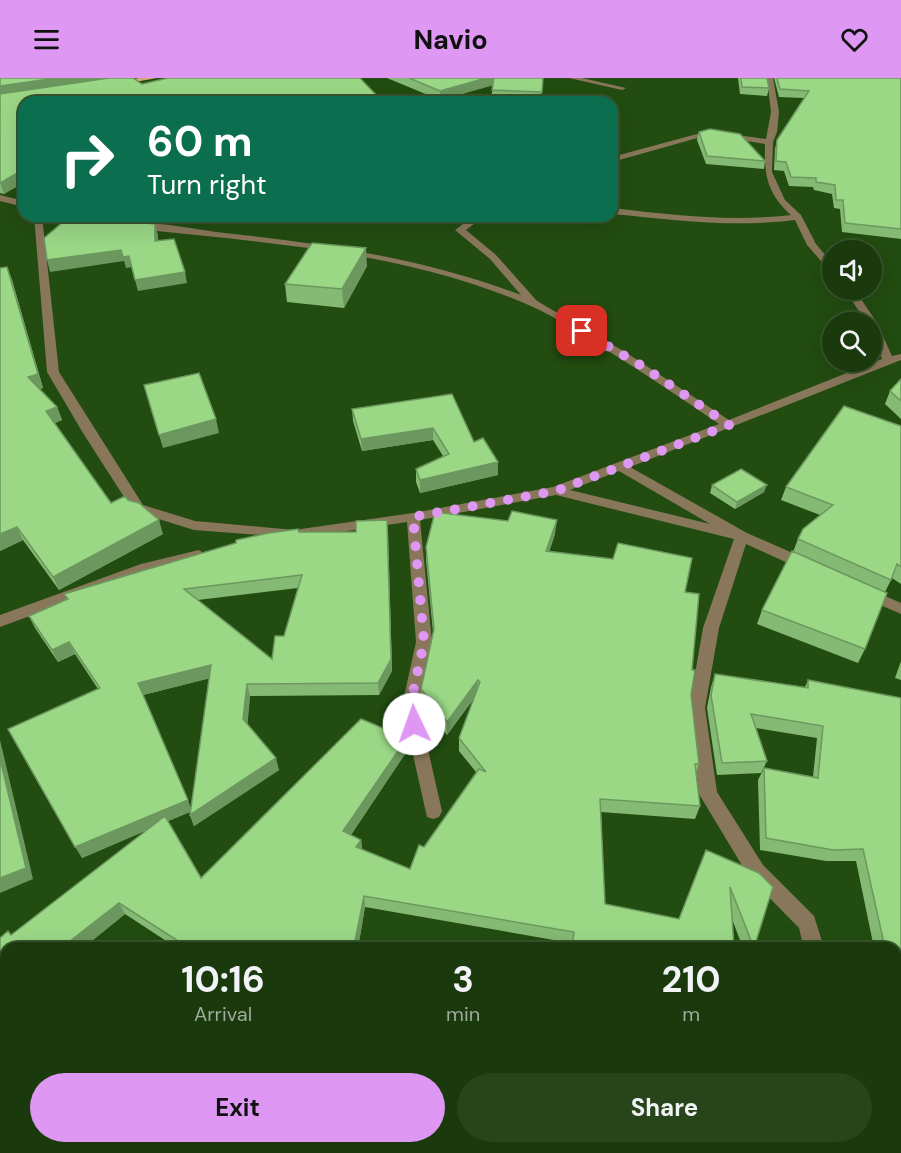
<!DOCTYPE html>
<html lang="en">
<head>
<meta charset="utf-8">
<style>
  :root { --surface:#1a390c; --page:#27441a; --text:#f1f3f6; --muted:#9fac9d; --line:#38532d; --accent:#de98f3 }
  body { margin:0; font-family:"DM Sans",sans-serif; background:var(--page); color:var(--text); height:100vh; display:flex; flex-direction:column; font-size:22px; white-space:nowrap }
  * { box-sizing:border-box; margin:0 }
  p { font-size:20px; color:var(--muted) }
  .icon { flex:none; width:33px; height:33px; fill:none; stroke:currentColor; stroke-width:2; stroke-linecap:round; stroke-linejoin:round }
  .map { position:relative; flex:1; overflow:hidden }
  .panel { position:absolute; left:0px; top:864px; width:902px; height:212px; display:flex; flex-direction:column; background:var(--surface); border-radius:18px 18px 0 0; box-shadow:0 6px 24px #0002,0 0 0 2px var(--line) }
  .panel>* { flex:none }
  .banner { position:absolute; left:18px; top:18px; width:600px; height:126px; border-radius:18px; box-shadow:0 6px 24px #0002,0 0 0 2px var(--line); background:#0b6e4f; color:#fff; overflow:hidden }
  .controls { position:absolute; left:822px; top:162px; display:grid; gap:12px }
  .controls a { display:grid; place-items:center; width:60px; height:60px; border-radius:50%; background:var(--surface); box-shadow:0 6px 24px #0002,0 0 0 2px var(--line); font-size:30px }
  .pin { position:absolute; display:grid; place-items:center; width:51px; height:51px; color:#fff; margin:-26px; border-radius:12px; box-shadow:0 3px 9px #0006 }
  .me { position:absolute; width:66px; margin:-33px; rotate:357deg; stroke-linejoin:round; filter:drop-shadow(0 0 4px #0008) }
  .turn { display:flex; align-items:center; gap:21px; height:126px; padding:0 30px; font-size:27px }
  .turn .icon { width:78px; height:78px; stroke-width:2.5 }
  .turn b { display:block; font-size:42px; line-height:51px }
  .eta { display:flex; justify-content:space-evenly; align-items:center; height:102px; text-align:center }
  .eta b { font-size:36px; font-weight:700; line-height:42px }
  .primary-button { display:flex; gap:12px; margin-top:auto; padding:12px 30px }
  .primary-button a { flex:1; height:69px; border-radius:36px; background:var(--accent); color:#111; font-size:24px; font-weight:700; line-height:69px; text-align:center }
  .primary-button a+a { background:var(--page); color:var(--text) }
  header { display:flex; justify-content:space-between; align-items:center; height:78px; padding:0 30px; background:var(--accent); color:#111; font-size:27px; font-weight:700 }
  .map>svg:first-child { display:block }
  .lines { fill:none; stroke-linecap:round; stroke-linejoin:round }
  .minor { fill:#89775c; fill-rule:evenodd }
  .major { fill:#d0ab73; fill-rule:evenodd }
  .wall { fill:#84ba73; fill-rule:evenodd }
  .shaded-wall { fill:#6c975e }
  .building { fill:#9ad886; stroke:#6c975e; stroke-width:1.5; fill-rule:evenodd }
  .route { stroke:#de98f3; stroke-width:10; stroke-dasharray:0 18 }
</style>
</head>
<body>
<header><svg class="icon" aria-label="menu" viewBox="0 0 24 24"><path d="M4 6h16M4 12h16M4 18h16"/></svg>Navio<svg class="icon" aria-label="heart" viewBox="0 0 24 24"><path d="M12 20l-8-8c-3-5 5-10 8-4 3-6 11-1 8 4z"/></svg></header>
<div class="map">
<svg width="901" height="1075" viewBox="0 0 901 1075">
  <rect width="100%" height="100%" fill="#224c10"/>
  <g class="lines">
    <path class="minor" d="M 569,0 L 582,0 L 626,10 L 622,12 Z
      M 767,0 L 773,0 L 779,34 L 777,54 L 773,64 L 772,94 L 785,122 L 801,137 L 816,166 L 832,185 L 832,193 L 829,192 L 807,167 L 795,142 C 731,150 676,142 612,136 L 612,130 C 672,137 730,144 791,137 C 767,115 764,97 765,66 L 708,57 L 612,84 L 612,79 L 708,53 L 766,61 L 771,34 Z
      M 0,117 L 24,123 L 24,129 L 0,123 Z
      M 34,138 L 42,138 L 59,294 L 143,427 L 195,443 L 294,452 L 413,435 L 553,409 L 719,346 C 675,316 631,286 585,259 C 568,249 552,237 533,229 C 410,174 270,165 137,151 L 132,148 L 134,146 C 155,143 193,151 216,154 C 320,165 423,180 521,217 L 490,181 L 455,152 L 474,138 L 484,138 L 466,152 L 496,177 L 537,223 L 625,274 L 729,342 L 882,281 L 872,256 L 872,244 L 866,244 L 845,212 L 855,212 L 877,245 L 892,278 L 901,276 L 901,282 L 630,389 L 747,455 L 813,484 L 815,488 L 808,493 L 803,492 L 746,466 L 719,550 L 705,630 L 717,714 L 763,787 L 814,838 L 822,863 L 819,870 L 799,870 L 802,863 L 799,850 L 749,799 L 699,716 L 689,630 L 703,550 L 734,461 L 556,417 L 420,442 L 432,564 L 418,628 L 442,733 L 439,739 L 433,741 L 427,739 L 402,628 L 416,564 L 407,444 L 281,463 L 274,458 L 194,452 L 133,433 L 83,355 L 47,294 ZM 619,393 L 710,446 L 570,412 Z
      M 199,472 L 206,477 L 204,480 L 149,494 L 0,549 L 0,537 L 141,486 Z
      M 865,509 L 901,525 L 901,536 L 860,518 L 858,514 L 860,510 Z"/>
    <path class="major" d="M 139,0 L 157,0 L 118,7 L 115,5 Z"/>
  </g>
  <path class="wall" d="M 0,0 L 142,6 L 360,0 L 24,24 L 24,107 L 21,106 L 4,116 L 0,115 Z
    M 387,0 L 543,0 L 541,23 L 491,22 L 493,7 L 440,22 Z
    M 738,0 L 767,0 L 769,10 L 767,18 L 740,16 Z
    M 774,0 L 901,0 L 901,161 L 842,154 L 840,131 L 834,130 L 832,116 L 814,112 L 813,109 L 789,108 L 784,93 L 774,92 L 775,71 L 777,62 L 804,20 L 779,19 Z
    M 699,54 L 765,83 L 764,91 L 706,86 L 697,62 Z
    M 367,188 L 344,230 L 287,224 L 285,206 Z
    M 7,189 L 12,202 L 43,310 L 39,311 L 57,329 L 62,342 L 54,345 L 111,425 L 163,456 L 59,512 L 23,462 L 0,473 Z
    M 901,301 L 901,341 L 885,326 L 890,313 Z
    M 452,316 L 474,364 L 498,397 L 420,415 L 416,404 L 416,391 L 443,378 L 433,362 L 362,373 L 353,343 L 352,331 Z
    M 901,348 L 901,506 L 892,500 L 885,514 L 865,571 L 858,585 L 757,546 L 762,532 L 793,474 L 798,461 L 820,437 L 781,422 L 786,409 Z
    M 712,407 L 764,414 L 735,431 L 710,415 Z
    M 299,454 L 388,454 L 392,593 L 379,617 L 250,618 L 247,646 L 279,692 L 194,748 L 190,737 L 190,734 L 168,743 L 201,800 L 407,673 L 351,757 L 361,762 L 362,772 L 410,791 L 424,769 L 476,694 L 459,673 L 459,660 L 475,619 L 447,657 L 421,624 L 421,611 L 433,554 L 426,482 L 426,469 L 555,456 L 549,474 L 685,514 L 692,592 L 691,617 L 699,686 L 696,695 L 700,728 L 695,741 L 601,734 L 605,826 L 679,841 L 759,795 L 754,870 L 743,870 L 732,841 L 734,870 L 571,870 L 571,865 L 365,829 L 359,864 L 389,870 L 177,870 L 125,836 L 83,870 L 6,870 L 11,857 L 147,752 L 82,780 L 98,611 L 75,576 L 58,584 L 35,550 L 29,538 L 67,521 L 64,516 ZM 298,510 L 284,558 L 272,581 L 198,522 ZM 210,600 L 191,731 L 143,617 Z
    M 901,583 L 901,602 L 895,600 Z
    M 715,596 L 805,609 L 808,602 L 901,620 L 901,971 L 896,952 L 896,870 L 874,870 L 856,783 L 826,783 L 760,772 L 758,702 L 764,690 L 813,699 L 817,660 L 756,650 L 767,683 L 761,695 L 717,697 L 707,630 L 711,609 Z
    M 815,1070 L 896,1070 L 901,1075 L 817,1075 Z"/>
  <path class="shaded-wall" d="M 56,0 L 120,0 L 0,18 L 0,8 Z
    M 486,0 L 494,0 L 494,7 L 440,22 L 440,13 Z
    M 17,95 L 21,106 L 4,116 L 0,105 Z
    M 155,146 L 158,157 L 158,175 L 155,163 Z
    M 366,170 L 367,188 L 344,230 L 342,211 Z
    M 121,172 L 129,178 L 132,189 L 126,190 L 124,183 L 50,194 L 47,182 Z
    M 7,189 L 12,202 L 43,310 L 33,313 L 28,299 Z
    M 185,194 L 187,205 L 138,213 L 135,202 Z
    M 57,329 L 62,342 L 51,347 L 46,333 Z
    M 216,341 L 219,355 L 163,370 L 159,357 Z
    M 433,350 L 433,362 L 362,373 L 361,361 Z
    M 498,384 L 498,397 L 420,415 L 420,402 Z
    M 767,407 L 764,414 L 735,431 L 737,424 Z
    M 159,442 L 163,456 L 59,512 L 53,499 Z
    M 387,442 L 392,593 L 379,617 L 378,605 Z
    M 557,442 L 555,456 L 544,487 L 546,473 Z
    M 17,449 L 23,462 L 0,473 L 0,456 Z
    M 69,564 L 75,576 L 58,584 L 52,572 Z
    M 211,587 L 215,599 L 143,617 L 138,605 Z
    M 478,602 L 477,615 L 447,657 L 447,644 Z
    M 247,606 L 250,618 L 247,653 L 243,641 Z
    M 407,660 L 407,673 L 345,765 L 343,753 Z
    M 0,662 L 33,801 L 0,815 Z
    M 276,680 L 279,692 L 194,748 L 190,737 Z
    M 188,722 L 192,733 L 82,780 L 75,769 Z
    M 361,762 L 363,775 L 356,769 Z
    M 364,818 L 365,829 L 358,870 L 355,863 Z
    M 119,825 L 125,836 L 83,870 L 61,870 Z
    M 293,1070 L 300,1070 L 298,1075 L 291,1075 Z"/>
  <path class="building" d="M 0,0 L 56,0 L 0,8 Z
    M 109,0 L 133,0 L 142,6 L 168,0 L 360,0 L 383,24 L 24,24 L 24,99 L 17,95 L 0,105 L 0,16 Z
    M 409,0 L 486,0 L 440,13 Z
    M 494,0 L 543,0 L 542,14 L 492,12 Z
    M 741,0 L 767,0 L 769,10 L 742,9 Z
    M 777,0 L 901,0 L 901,151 L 845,145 L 843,122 L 836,122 L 835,107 L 816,104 L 816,100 L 791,99 L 786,84 L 776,83 L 777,62 L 809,13 L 780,11 Z
    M 710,51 L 740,56 L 765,83 L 707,78 L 699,54 Z
    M 70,138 L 155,146 L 155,163 L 174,161 L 185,194 L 135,202 L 129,178 L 123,179 L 121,172 L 47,182 L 44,160 Z
    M 312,165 L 366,170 L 342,211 L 285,206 Z
    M 7,189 L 38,296 L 28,299 L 57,329 L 46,333 L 111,425 L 125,418 L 128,422 L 139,425 L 159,442 L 53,499 L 17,449 L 0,456 L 0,190 Z
    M 199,295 L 216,341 L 159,357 L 144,307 Z
    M 901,301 L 901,323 L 890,313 Z
    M 452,316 L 474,364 L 483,360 L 498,384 L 420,402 L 416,391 L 449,376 L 433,350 L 361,361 L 352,331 Z
    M 844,328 L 901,348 L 901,489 L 897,486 L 891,502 L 798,461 L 803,451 L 833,427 L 786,409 Z
    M 741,391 L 767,407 L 737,424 L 712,407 Z
    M 512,433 L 557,442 L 546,473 L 613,481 L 618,465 L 692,480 L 685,514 L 699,516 L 692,592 L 695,592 L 691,617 L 699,686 L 695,686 L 700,728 L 600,721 L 605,826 L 679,841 L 706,772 L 759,795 L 773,809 L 754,870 L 730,809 L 734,870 L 572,870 L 574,854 L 364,818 L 355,863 L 389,870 L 189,870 L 119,825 L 61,870 L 6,870 L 6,907 L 0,900 L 0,860 L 8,853 L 11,857 L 165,738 L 201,800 L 361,641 L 407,660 L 343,753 L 361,762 L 356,769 L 410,791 L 419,767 L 424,769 L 479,691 L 486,694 L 459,660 L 480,604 L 478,602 L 447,644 L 421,611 L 434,551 L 426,469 L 435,434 L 508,443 Z
    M 387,442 L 391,581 L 378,605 L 247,606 L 243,641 L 276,680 L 190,737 L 211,587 L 138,605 L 188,722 L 75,769 L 8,651 L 100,610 L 69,564 L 52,572 L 29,538 L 68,521 L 64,516 L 236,465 L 236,462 L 269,455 L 298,451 L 299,454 L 356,454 L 356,443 ZM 302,497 L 284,558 L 275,558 L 272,581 L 184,511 Z
    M 792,473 L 887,515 L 865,571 L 762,532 Z
    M 715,596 L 808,610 L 808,602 L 901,620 L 901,930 L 896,911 L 896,870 L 885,870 L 863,771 L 833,772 L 766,760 L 764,690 L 818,700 L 823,648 L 751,636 L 767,683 L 722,685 L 711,617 Z
    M 0,681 L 26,790 L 0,800 Z
    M 901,978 L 901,1075 L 829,1075 L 827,1070 L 896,1070 L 896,979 Z
    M 221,1070 L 293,1070 L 291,1075 L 219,1075 Z
    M 399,1070 L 601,1070 L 600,1075 L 398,1075 Z"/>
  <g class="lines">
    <path class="route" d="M 414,646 L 410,628 L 424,564 L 413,439 L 556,413 L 729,347 L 642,288 L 582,253"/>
  </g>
</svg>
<div class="controls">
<a><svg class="icon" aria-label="sound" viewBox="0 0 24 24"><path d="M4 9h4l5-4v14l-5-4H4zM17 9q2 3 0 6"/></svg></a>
<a><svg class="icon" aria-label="search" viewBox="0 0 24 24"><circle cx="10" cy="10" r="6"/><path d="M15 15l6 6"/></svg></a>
</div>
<div class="pin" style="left:582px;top:253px;background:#d93025"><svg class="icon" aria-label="arrive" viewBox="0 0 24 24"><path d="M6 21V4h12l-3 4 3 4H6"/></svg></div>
<svg class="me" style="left:414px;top:646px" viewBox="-20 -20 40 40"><circle r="19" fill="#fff"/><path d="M0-13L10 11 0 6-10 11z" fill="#de98f3"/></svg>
<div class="banner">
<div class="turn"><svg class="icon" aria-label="right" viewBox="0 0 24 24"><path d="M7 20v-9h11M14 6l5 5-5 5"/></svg><div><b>60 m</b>Turn right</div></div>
</div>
<section class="panel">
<div class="eta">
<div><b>10:16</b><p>Arrival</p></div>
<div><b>3</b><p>min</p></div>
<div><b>210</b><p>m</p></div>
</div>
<div class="primary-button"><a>Exit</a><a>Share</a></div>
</section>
</div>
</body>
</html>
